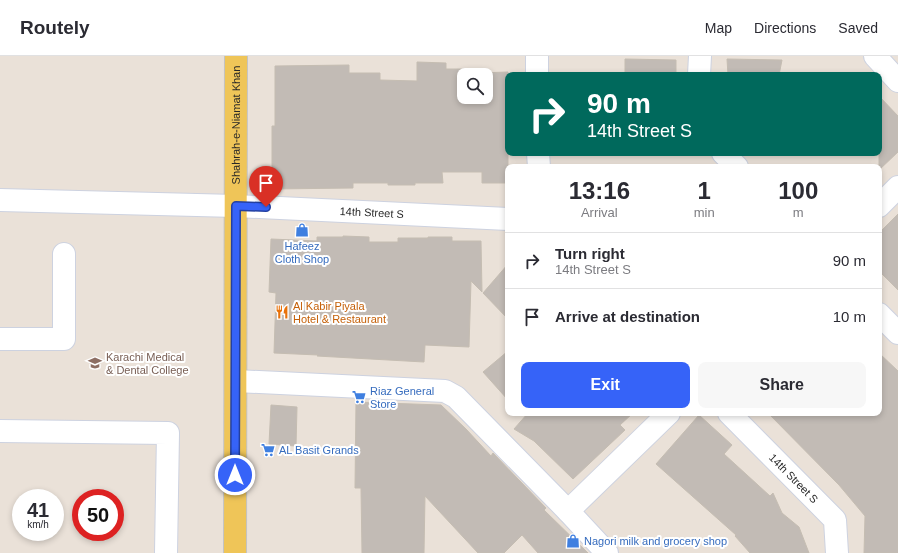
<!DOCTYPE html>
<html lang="en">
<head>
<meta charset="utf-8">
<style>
  :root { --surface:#fff; --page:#f7f7f7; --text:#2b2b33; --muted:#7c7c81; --line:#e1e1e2; --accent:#3663f8 }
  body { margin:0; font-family:Arial,sans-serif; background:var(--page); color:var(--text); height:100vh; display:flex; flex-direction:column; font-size:15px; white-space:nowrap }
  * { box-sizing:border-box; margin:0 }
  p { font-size:13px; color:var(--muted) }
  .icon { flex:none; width:22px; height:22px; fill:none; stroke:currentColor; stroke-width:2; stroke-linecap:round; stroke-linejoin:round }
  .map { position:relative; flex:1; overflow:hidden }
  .sheet { position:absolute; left:505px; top:108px; width:377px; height:252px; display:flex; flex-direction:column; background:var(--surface); border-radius:8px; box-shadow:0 2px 6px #0003 }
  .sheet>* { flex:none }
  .guide { position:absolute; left:505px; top:16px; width:377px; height:84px; border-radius:8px; box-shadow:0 2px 6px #0003; background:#00695c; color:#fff; overflow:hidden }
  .fabs { position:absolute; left:457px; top:12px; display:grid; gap:8px }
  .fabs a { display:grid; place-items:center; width:36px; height:36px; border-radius:8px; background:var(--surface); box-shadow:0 2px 6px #0003; font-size:20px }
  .speed { position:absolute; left:12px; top:433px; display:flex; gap:8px; font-size:20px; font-weight:700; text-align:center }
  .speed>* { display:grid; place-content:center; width:52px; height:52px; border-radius:50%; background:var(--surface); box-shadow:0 2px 6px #0003; line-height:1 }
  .speed small { font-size:10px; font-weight:400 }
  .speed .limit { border:6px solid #d22; background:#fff; color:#111 }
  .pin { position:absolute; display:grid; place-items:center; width:34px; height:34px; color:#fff; margin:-41px -17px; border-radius:50% 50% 50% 0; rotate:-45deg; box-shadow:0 0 4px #0007 }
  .pin .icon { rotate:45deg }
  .me { position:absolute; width:44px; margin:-22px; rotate:0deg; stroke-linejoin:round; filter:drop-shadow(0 0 3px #0008) }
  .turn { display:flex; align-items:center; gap:14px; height:84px; padding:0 16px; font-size:18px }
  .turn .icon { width:52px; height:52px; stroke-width:2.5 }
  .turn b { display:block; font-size:28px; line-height:34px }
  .eta { display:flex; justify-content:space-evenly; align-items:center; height:68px; text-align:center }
  .eta b { font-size:24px; font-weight:800; line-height:28px }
  .primary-button { display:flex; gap:8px; margin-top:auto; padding:8px 16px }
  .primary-button a { flex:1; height:46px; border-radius:8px; background:var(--accent); color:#fff; font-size:16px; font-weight:800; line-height:46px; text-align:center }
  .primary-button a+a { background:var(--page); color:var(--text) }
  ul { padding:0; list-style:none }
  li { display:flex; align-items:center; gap:12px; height:56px; padding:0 16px; border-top:1px solid var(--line) }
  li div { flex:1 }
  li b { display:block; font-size:15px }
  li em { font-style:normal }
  header { display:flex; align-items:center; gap:24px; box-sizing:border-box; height:56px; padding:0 20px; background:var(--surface); border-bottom:1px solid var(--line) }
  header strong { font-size:19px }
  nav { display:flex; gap:22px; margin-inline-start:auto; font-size:14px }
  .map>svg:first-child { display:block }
  .building { fill:#c2bbb5; stroke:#c5bdb2; fill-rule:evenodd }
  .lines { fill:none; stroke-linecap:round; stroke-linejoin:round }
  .minor-casing { stroke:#cdd2e0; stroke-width:24 }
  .major-casing { stroke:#c3c3c3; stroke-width:24 }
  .minor { stroke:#fff; stroke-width:22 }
  .major { stroke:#efc558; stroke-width:22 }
  .route-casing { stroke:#2340a1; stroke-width:10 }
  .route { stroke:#3663f8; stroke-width:7 }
  .labels { text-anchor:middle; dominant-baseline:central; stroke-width:4; stroke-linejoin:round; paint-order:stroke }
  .street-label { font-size:11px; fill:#272727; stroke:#fff }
  .shop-label { font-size:11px; fill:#366cbe; stroke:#fff; text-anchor:start }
  .food-label { font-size:11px; fill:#c56008; stroke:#fff; text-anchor:start }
  .education-label { font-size:11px; fill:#785e54; stroke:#fff; text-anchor:start }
</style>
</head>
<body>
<header>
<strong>Routely</strong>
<nav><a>Map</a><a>Directions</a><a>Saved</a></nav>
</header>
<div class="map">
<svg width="898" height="497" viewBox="0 0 898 497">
  <rect width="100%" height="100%" fill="#eae1d8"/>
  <path class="building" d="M 625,3 L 676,4 L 676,19 L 625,19 Z
    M 727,3 L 782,4 L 779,19 L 728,19 Z
    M 417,6 L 446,7 L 446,13 L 479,13 L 479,17 L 508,16 L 508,127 L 482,127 L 482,116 L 442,116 L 443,127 L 415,127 L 415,129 L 388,129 L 388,127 L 353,127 L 353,132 L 272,133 L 272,70 L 275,70 L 275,10 L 349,9 L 349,17 L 380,17 L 380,24 L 417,25 ZM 464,19 L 486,19 L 486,41 L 464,41 Z
    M 879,40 L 898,60 L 898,96 L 879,114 Z
    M 898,158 L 898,234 L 879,215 L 879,177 Z
    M 343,180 L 369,181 L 369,186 L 398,186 L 398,182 L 428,182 L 428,181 L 452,181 L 452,185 L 481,185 L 482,236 L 471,225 L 469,291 L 425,289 L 424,306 L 317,300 L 318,299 L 274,297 L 276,237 L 269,236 L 271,183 L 317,185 L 317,181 L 343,181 Z
    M 508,208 L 508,263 L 483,237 Z
    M 508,295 L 508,344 L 483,316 Z
    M 879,297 L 898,315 L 898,497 L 864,497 L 865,460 L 839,429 L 768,357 L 879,357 Z
    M 356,346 L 441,349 L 466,373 L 491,400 L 493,397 L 546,452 L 544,454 L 588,497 L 538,497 L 522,479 L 504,497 L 478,497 L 425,440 L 424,497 L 362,497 L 361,432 L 355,432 Z
    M 271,349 L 297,351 L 296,390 L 269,388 Z
    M 528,357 L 633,357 L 620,369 L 625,374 L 573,423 L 534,385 L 514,373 Z
    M 699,359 L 732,389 L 724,398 L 770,440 L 773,437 L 782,457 L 799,471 L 809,497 L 750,497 L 735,480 L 736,479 L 656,408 Z"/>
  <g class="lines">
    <g class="minor-casing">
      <g id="minor">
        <path d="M 537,0 L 537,19"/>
        <path d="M 875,0 L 898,25"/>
        <path d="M 699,19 L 700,0"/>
        <path d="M 538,97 L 539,111"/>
        <path d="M 723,97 L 737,111"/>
        <path id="s1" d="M 0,144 L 236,150 L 508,163"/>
        <path d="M 879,150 L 898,131"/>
        <path d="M 879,258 L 898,277"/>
        <path d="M 0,283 L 64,283 L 64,198"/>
        <path d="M 236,325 L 445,335 L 456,341 L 568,455 L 607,497"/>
        <path id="s2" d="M 729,357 L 835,464 L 837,497"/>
        <path d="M 0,375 L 168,377 L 166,497"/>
        <path d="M 568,455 L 669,357"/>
      </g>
    </g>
    <g class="major-casing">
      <g id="major">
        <path id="s3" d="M 235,497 L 236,0"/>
      </g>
    </g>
    <use href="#minor" class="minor"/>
    <use href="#major" class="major"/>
  </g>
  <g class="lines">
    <g class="route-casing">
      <path id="route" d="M 235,419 L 236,150 L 266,151"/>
    </g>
    <use href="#route" class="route"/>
  </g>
  <defs>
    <g id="shop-bare" transform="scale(1.08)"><path d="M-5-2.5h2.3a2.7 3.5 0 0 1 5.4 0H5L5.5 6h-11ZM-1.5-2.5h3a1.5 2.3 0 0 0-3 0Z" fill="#3f7fe0" stroke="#fff" stroke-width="2.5" paint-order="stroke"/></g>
    <g id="restaurant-bare" transform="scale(1.08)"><path d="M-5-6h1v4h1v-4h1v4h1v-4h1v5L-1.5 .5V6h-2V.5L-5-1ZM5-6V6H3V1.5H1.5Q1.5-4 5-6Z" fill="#e8710a" stroke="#fff" stroke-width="2.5" paint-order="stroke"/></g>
    <g id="university-bare" transform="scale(1.08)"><path d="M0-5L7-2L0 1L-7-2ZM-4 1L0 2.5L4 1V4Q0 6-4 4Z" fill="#8d6e63" stroke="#fff" stroke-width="2.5" paint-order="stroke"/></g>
    <g id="supermarket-bare" transform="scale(1.08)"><path d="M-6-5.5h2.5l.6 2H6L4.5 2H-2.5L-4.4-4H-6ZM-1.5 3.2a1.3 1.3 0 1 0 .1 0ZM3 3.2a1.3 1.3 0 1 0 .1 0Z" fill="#3f7fe0" stroke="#fff" stroke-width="2.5" paint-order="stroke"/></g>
  </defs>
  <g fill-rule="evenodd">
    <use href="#shop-bare" x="302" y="174"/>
    <use href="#restaurant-bare" x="282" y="256"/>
    <use href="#university-bare" x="95" y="307"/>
    <use href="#supermarket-bare" x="359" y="341"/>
    <use href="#supermarket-bare" x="268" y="394"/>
    <use href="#shop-bare" x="573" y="485"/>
  </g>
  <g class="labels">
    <g class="street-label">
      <text stroke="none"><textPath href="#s3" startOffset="428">Shahrah-e-Niamat Khan</textPath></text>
      <text stroke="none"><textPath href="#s1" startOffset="372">14th Street S</textPath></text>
      <text stroke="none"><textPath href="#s2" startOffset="92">14th Street S</textPath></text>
    </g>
    <g class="shop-label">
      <text x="302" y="190" text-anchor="middle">Hafeez<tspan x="302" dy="13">Cloth Shop</tspan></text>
      <text x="370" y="335">Riaz General<tspan x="370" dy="13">Store</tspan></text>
      <text x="279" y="394">AL Basit Grands</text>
      <text x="584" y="485">Nagori milk and grocery shop</text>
    </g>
    <g class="food-label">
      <text x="293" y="250">Al Kabir Piyala<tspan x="293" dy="13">Hotel &amp; Restaurant</tspan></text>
    </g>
    <g class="education-label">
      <text x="106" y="301">Karachi Medical<tspan x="106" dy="13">&amp; Dental College</tspan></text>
    </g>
  </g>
</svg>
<div class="fabs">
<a><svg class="icon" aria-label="search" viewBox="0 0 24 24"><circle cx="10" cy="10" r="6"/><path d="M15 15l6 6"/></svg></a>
</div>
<div class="speed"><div>41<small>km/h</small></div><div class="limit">50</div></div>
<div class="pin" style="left:266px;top:151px;background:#d93025"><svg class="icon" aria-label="arrive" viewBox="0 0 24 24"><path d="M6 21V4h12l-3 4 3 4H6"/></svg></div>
<svg class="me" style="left:235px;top:419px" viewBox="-20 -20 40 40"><circle r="17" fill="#3663f8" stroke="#fff" stroke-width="3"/><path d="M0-11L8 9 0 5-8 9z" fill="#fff"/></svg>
<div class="guide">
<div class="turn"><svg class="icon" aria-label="right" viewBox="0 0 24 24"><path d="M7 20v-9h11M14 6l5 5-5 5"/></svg><div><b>90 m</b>14th Street S</div></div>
</div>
<section class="sheet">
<div class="eta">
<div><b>13:16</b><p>Arrival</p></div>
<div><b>1</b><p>min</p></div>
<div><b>100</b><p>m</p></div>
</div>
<ul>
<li><svg class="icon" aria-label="right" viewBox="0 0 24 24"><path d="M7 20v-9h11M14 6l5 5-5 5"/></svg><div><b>Turn right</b><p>14th Street S</p></div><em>90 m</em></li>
<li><svg class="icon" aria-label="arrive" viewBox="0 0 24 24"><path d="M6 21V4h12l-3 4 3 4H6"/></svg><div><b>Arrive at destination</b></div><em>10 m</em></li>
</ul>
<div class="primary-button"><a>Exit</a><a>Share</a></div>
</section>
</div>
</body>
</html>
